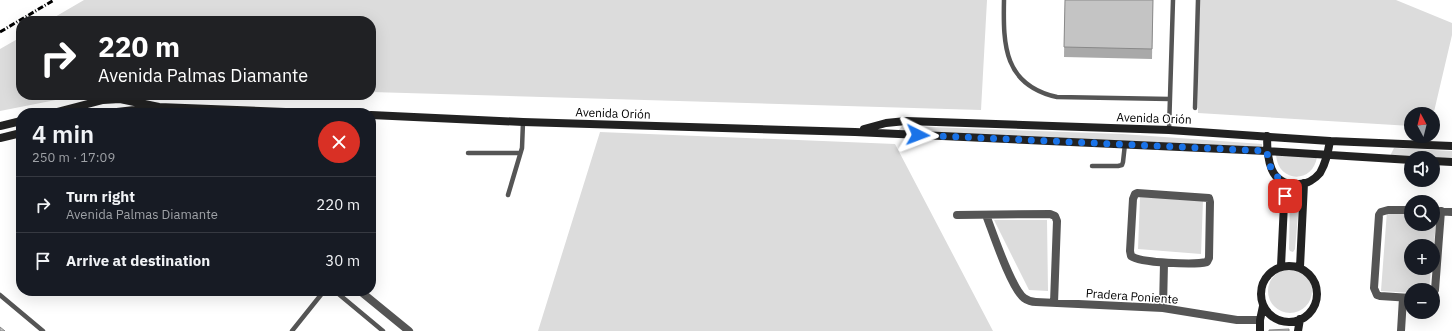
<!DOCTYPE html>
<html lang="en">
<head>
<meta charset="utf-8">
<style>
  :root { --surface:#171b24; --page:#20242c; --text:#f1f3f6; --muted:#9ea1a6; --line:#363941 }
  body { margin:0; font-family:"IBM Plex Sans",sans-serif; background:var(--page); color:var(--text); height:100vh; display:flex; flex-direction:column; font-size:15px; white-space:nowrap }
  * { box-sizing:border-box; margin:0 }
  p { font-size:13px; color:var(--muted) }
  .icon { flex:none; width:22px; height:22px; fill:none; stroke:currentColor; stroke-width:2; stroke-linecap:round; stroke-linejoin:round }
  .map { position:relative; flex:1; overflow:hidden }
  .side { position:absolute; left:16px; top:108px; width:360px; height:188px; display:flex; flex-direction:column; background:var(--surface); border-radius:16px; box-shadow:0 4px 16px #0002 }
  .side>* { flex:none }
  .banner { position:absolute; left:16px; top:16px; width:360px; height:84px; border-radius:16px; box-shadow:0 4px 16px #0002; background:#202124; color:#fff; overflow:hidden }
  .needle { width:26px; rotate:353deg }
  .fabs { position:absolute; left:1404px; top:107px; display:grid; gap:8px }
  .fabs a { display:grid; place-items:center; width:36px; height:36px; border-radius:50%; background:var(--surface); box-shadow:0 4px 16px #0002; font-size:20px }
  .pin { position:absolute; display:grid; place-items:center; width:34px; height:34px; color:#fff; margin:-17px; border-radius:8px; box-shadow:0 2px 6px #0006 }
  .me { position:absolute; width:44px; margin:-22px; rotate:93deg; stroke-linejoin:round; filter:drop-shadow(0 0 3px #0008) }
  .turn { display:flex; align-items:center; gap:14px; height:84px; padding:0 16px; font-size:18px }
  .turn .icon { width:52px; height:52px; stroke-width:2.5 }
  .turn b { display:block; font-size:28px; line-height:34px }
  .round { display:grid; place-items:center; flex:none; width:42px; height:42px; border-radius:21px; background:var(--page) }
  .headline { display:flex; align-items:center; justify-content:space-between; height:68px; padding:0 16px }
  h1 { font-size:24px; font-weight:600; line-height:30px }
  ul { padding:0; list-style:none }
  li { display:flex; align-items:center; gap:12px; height:56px; padding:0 16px; border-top:1px solid var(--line) }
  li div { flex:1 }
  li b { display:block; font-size:15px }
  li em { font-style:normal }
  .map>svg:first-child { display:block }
  .green { fill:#dcdcdc }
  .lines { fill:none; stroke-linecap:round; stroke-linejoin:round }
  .lane { stroke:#555; stroke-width:4.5 }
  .street { stroke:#555; stroke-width:8 }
  .secondary { stroke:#222; stroke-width:8 }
  .rail { stroke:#000; stroke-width:3; stroke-dasharray:6 2 1 2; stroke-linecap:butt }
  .wall { fill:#a9a9a9 }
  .building { fill:#c4c4c4; stroke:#898989 }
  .route { stroke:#1a73e8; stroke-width:7; stroke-dasharray:0 12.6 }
  .labels { text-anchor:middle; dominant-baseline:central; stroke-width:3; stroke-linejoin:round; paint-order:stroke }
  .street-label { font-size:12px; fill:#000; stroke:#fff }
</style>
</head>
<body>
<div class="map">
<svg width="1452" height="331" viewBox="0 0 1452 331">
  <rect width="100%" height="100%" fill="#fff"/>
  <path class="green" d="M 84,0 L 987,0 L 981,110 L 371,92 L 371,21 L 48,21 Z
    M 1198,0 L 1396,0 L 1452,23 L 1452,35 L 1433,116 L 1433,114 L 1411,114 L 1411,126 L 1198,113 Z
    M 21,37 L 21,95 L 81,95 L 0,111 L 0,49 Z
    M 902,126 L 1122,134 L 1262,144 L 1262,149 L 898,131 Z
    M 600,132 L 895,144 L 993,331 L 538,331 Z
    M 1394,148 L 1452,151 L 1452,160 L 1390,156 Z
    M 1276,155 L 1317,157 C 1313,184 1278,183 1276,155 Z
    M 1290,192 L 1295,194 L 1300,193 L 1295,249 L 1293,252 L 1290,251 L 1289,249 Z
    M 1140,197 L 1203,200 L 1201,254 L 1138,249 Z
    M 1387,211 L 1411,213 L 1411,224 L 1433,224 L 1433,215 L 1437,216 L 1433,251 L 1433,246 L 1411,246 L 1411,268 L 1431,268 L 1429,290 L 1411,290 L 1411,293 L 1381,291 Z
    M 994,220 L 1047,220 L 1048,291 L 1029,290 Z
    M1268 291a22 22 0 1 1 44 0a22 22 0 1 1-44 0Z"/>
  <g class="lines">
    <path class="lane" d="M 1004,0 C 1003,46 1004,85 1057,97 L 1170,99
      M 1195,108 L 1198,0
      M 1169,130 L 1173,0
      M 468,153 L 520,153
      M 1092,166 L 1118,166 L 1122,165 L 1123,162 L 1125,144
      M 508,195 L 522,148 L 523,122
      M 335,291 L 383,331
      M 0,295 L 43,331
      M 292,331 L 324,291"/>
    <path class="street" d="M 1137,193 L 1209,198 L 1210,202 L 1209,258 L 1207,262 C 1195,265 1140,263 1131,256 L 1130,251 L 1133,199 L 1135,194 Z
      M 1411,210 L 1388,210 L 1381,212 L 1379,215 L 1374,288 L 1377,295 L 1380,296 L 1411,298
      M 1433,211 L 1452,212
      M 957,215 L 1050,214 L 1055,216 L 1057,221 L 1054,303
      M 986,215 C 993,233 1011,288 1024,298 C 1028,301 1032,302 1036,302 L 1163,308 L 1237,320 L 1260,320
      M 360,291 L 409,331
      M 1433,294 L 1435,290 L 1441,211
      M 1163,308 L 1164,263
      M 1401,331 L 1403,298"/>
    <path class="secondary" d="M 53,113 L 103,100 L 120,99 L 159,107 L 311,113
      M 108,113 L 152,108
      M 371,115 L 523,122 L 855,132 L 1267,151 L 1411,160
      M 0,126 L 21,121
      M 864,129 L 886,123 L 906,121 L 1169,130 L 1330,141 L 1452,146
      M 1267,136 C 1267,158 1269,187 1299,184 C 1307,184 1315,179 1320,173 C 1326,163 1328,152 1330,141
      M 0,138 L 21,133
      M 1433,161 L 1452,162
      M 1281,266 L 1285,183
      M1261 294a28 28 0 1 1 56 0a28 28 0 1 1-56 0Z
      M 1300,267 L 1304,183
      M 1260,331 L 1260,320 L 1263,306
      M 1298,331 L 1300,319"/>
    <path class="rail" d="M 0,32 L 54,0"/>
  </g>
  <path class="wall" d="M 1065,0 L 1153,0 L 1152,59 L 1064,57 Z"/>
  <path class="building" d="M 1065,0 L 1153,0 L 1152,49 L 1064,47 Z
    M 0,327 L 5,331 L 0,331 Z
    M 1289,329 L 1289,331 L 1269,331 L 1269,330 Z"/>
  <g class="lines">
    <path class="route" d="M 918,135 L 1267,151 C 1268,165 1273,176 1286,183 L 1285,196"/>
  </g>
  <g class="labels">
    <g class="street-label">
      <text transform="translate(613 113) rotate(2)">Avenida Orión</text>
      <text transform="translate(1154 118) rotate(2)">Avenida Orión</text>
      <text transform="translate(1132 296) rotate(4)">Pradera Poniente</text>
    </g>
  </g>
</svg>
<div class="fabs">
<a><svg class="needle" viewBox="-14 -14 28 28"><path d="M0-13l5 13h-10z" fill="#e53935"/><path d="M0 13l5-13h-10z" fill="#9ea1a6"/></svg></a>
<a><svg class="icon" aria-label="sound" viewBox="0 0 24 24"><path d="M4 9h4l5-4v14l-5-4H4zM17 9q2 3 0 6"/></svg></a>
<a><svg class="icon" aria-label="search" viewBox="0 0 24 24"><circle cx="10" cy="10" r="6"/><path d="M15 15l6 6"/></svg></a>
<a>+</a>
<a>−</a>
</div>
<div class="pin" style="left:1285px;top:196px;background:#d93025"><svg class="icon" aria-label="arrive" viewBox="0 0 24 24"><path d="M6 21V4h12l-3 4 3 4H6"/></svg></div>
<svg class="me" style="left:918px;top:135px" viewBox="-20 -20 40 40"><path d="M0-17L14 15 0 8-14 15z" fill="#1a73e8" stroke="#fff" stroke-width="4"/></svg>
<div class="banner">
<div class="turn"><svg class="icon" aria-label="right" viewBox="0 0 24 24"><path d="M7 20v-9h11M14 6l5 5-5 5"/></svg><div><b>220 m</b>Avenida Palmas Diamante</div></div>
</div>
<section class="side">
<div class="headline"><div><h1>4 min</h1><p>250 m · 17:09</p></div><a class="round" style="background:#d93025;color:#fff"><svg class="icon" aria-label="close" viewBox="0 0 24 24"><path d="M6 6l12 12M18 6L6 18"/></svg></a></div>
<ul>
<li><svg class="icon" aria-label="right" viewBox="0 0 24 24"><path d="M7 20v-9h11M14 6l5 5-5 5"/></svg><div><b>Turn right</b><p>Avenida Palmas Diamante</p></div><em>220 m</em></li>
<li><svg class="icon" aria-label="arrive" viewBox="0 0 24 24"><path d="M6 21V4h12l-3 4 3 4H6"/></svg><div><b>Arrive at destination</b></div><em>30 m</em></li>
</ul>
</section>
</div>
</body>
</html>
